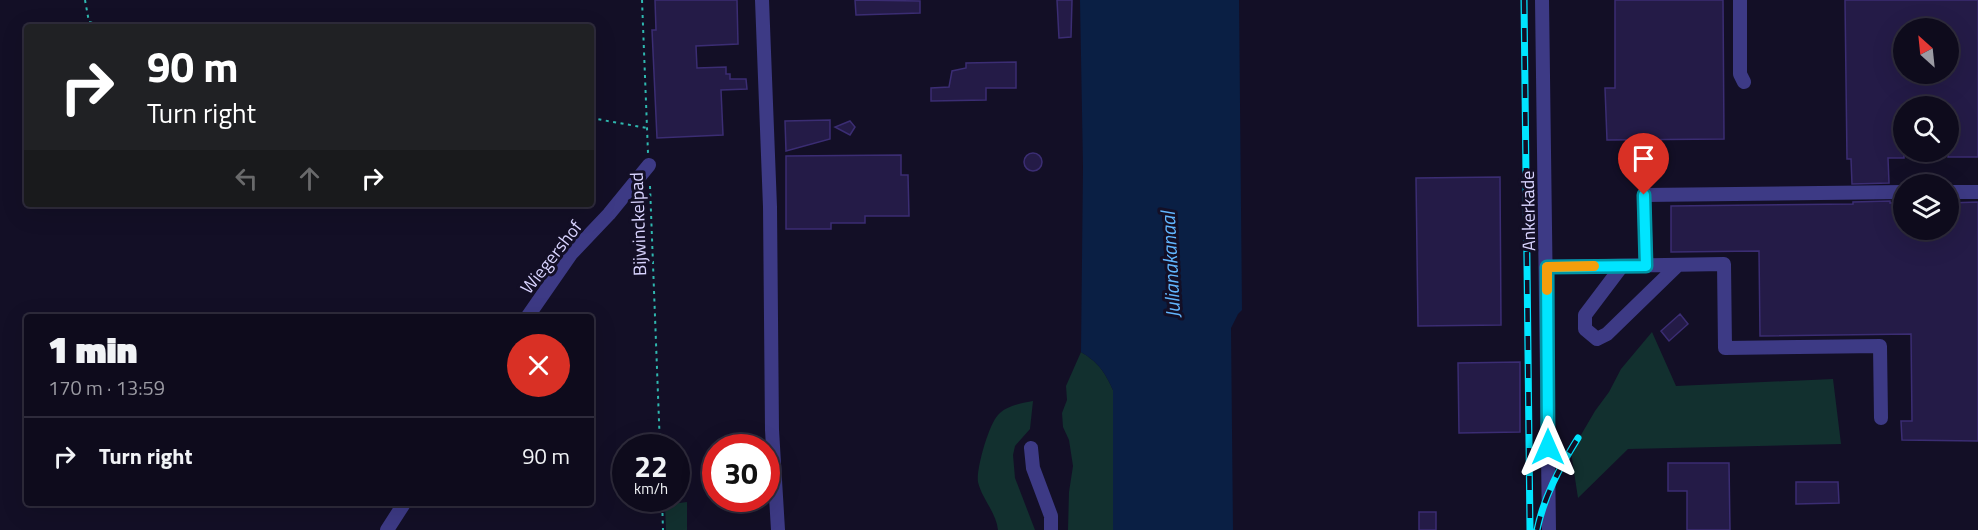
<!DOCTYPE html>
<html lang="en">
<head>
<meta charset="utf-8">
<style>
  :root { --surface:#0e0b1c; --page:#1c1929; --text:#f1f3f6; --muted:#9b9ba3; --line:#2e2b3b }
  body { margin:0; font-family:"Titillium Web",sans-serif; background:var(--page); color:var(--text); height:100vh; display:flex; flex-direction:column; font-size:22px; white-space:nowrap }
  * { box-sizing:border-box; margin:0 }
  p { font-size:20px; color:var(--muted) }
  .icon { flex:none; width:33px; height:33px; fill:none; stroke:currentColor; stroke-width:2; stroke-linecap:round; stroke-linejoin:round }
  .map { position:relative; flex:1; overflow:hidden }
  .drawer { position:absolute; left:24px; top:314px; width:570px; height:192px; display:flex; flex-direction:column; background:var(--surface); border-radius:6px; box-shadow:0 6px 24px #0002,0 0 0 2px var(--line) }
  .drawer>* { flex:none }
  .top-card { position:absolute; left:24px; top:24px; width:570px; height:183px; border-radius:6px; box-shadow:0 6px 24px #0002,0 0 0 2px var(--line); background:#202124; color:#fff; overflow:hidden }
  .needle { width:39px; rotate:333deg }
  .controls { position:absolute; left:1893px; top:18px; display:grid; gap:12px }
  .controls a { display:grid; place-items:center; width:66px; height:66px; border-radius:50%; background:var(--surface); box-shadow:0 6px 24px #0002,0 0 0 2px var(--line); font-size:30px }
  .speed { position:absolute; left:612px; top:434px; display:flex; gap:12px; font-size:30px; font-weight:700; text-align:center }
  .speed>* { display:grid; place-content:center; width:78px; height:78px; border-radius:50%; background:var(--surface); box-shadow:0 6px 24px #0002,0 0 0 2px var(--line); line-height:1 }
  .speed small { font-size:15px; font-weight:400 }
  .speed .limit { border:9px solid #d22; background:#fff; color:#111 }
  .pin { position:absolute; display:grid; place-items:center; width:51px; height:51px; color:#fff; margin:-62px -26px; border-radius:50% 50% 50% 0; rotate:-45deg; box-shadow:0 0 6px #0007 }
  .pin .icon { rotate:45deg }
  .me { position:absolute; width:66px; margin:-33px; rotate:0deg; stroke-linejoin:round; filter:drop-shadow(0 0 4px #0008) }
  .turn { display:flex; align-items:center; gap:21px; height:126px; padding:0 24px; font-size:27px }
  .turn .icon { width:78px; height:78px; stroke-width:2.5 }
  .turn b { display:block; font-size:42px; line-height:51px }
  .lanes { display:flex; align-items:center; height:57px; padding:0 24px; background:#0003; justify-content:center; gap:30px; direction:ltr }
  .lanes .off { opacity:.35 }
  .round { display:grid; place-items:center; flex:none; width:63px; height:63px; border-radius:32px; background:var(--page) }
  .headline { display:flex; align-items:center; justify-content:space-between; height:102px; padding:0 24px }
  h1 { font-size:36px; font-weight:800; line-height:45px }
  ul { padding:0; list-style:none }
  li { display:flex; align-items:center; gap:18px; height:78px; padding:0 24px; border-top:2px solid var(--line) }
  li div { flex:1 }
  li b { display:block; font-size:22px }
  li em { font-style:normal }
  .map>svg:first-child { display:block }
  .green { fill:#12302f }
  .water { fill:#0a1f44 }
  .building { fill:#241b47; stroke:#3b2d73; stroke-width:1.5; fill-rule:evenodd }
  .lines { fill:none; stroke-linecap:round; stroke-linejoin:round }
  .path { stroke:#2fb8b0; stroke-width:2; stroke-dasharray:3 4.5; stroke-linecap:butt }
  .minor { stroke:#3d3a85; stroke-width:14 }
  .rail-casing { stroke:#00e5ff; stroke-width:7 }
  .rail { stroke:#130f26; stroke-width:4.5; stroke-dasharray:14; stroke-linecap:butt }
  .route-casing { stroke:#0095a6; stroke-width:15 }
  .route { stroke:#00e5ff; stroke-width:10 }
  .slow { stroke:#f59e0b; stroke-width:10 }
  .labels { text-anchor:middle; dominant-baseline:central; stroke-width:6; stroke-linejoin:round; paint-order:stroke }
  .street-label { font-size:18px; fill:#d9d4ff; stroke:#130f26 }
  .water-label { font-size:20px; font-style:italic; fill:#62b6ff; stroke:#130f26 }
</style>
</head>
<body>
<div class="map">
<svg width="1978" height="530" viewBox="0 0 1978 530">
  <rect width="100%" height="100%" fill="#130f26"/>
  <path class="green" d="M 1652,332 L 1676,386 L 1833,379 L 1841,444 L 1628,449 L 1578,498 L 1571,452 L 1595,411 L 1609,392 L 1621,369 Z
    M 1081,352 C 1098,362 1105,372 1113,390 L 1113,530 L 1068,530 L 1069,492 L 1073,466 L 1069,440 L 1063,427 L 1062,413 L 1067,400 L 1066,386 Z
    M 1033,401 L 1030,429 L 1015,446 L 1013,455 L 1015,478 L 1035,530 L 998,530 C 996,512 982,499 978,482 C 976,469 989,424 998,415 C 1005,406 1022,403 1033,401 Z
    M 687,502 L 687,530 L 666,530 L 665,505 Z"/>
  <path class="water" d="M 1080,0 L 1239,0 L 1242,310 L 1238,314 L 1231,328 L 1233,530 L 1113,530 L 1113,390 C 1105,372 1098,362 1081,352 L 1083,167 Z"/>
  <path class="building" d="M 655,0 L 737,0 L 738,44 L 696,46 L 697,68 L 726,67 L 726,74 L 730,74 L 730,79 L 746,79 L 747,89 L 721,90 L 723,135 L 657,138 L 652,30 L 656,30 Z
    M 855,0 L 920,1 L 920,13 L 856,15 Z
    M 1057,0 L 1072,0 L 1071,37 L 1059,38 Z
    M 1615,0 L 1723,0 L 1724,139 L 1607,140 L 1605,88 L 1615,88 Z
    M 1845,0 L 1978,0 L 1978,157 L 1948,157 L 1948,106 L 1904,106 L 1904,158 L 1888,158 L 1889,183 L 1852,184 L 1851,159 L 1847,159 ZM 1904,28 L 1948,28 L 1948,74 L 1904,74 Z
    M 1016,62 L 1016,88 L 986,88 L 986,100 L 931,101 L 931,88 L 949,87 L 952,71 L 966,68 L 966,63 Z
    M 830,120 L 830,139 L 786,151 L 785,121 Z
    M 850,121 L 855,127 L 850,135 L 835,127 Z
    M1024 162a9 9 0 1 1 18 0a9 9 0 1 1-18 0Z
    M 901,155 L 901,175 L 908,175 L 909,216 L 865,216 L 865,223 L 831,223 L 831,229 L 786,229 L 786,156 Z
    M 1500,177 L 1501,325 L 1418,326 L 1416,178 Z
    M 1890,201 L 1890,203 L 1904,203 L 1904,230 L 1948,230 L 1948,203 L 1978,202 L 1978,441 L 1902,440 L 1901,421 L 1912,421 L 1911,334 L 1760,336 L 1759,251 L 1671,252 L 1671,206 L 1853,204 L 1853,202 Z
    M 1680,314 L 1688,324 L 1669,341 L 1661,331 Z
    M 1520,362 L 1520,432 L 1459,433 L 1458,363 Z
    M 1668,463 L 1729,463 L 1730,530 L 1687,530 L 1687,491 L 1668,491 Z
    M 1796,482 L 1838,482 L 1839,503 L 1796,504 Z
    M 1419,512 L 1436,512 L 1436,530 L 1419,530 Z"/>
  <g class="lines">
    <path class="path" d="M 85,0 L 89,22 L 113,27
      M 642,0 L 648,153
      M 591,118 L 647,128
      M 650,186 L 660,447
      M 662,498 L 663,530"/>
    <path class="minor" d="M 762,0 L 770,207 L 772,430 L 778,530
      M 1542,0 L 1549,530
      M 1740,0 L 1740,74 L 1744,82
      M 1948,192 L 1978,192
      M 1622,266 L 1585,315 L 1585,329 L 1597,339 L 1607,334 L 1678,265
      M 1646,266 L 1644,195 L 1904,192
      M 1547,267 L 1724,264 L 1725,348 L 1880,346 L 1881,418
      M 528,316 L 571,254 L 609,214 L 649,165
      M 1031,448 L 1033,468 L 1051,516 L 1051,530
      M 387,530 L 405,502"/>
    <g class="rail-casing">
      <path id="rail" d="M 1524,0 L 1530,530
        M 1537,530 C 1544,496 1560,467 1578,438"/>
    </g>
    <use href="#rail" class="rail"/>
  </g>
  <g class="lines">
    <g class="route-casing">
      <path id="route" d="M 1548,447 L 1547,267 L 1646,266 L 1644,195"/>
    </g>
    <use href="#route" class="route"/>
    <path class="slow" d="M 1547,290 L 1547,267 L 1594,266"/>
  </g>
  <g class="labels">
    <g class="street-label">
      <text transform="translate(1528 211) rotate(-91)">Ankerkade</text>
      <text transform="translate(638 224) rotate(-92)">Bijwinckelpad</text>
      <text transform="translate(551 257) rotate(-52)">Wiegershof</text>
    </g>
    <g class="water-label">
      <text transform="translate(1170 265) rotate(-93)">Julianakanaal</text>
    </g>
  </g>
</svg>
<div class="controls">
<a><svg class="needle" viewBox="-14 -14 28 28"><path d="M0-13l5 13h-10z" fill="#e53935"/><path d="M0 13l5-13h-10z" fill="#9b9ba3"/></svg></a>
<a><svg class="icon" aria-label="search" viewBox="0 0 24 24"><circle cx="10" cy="10" r="6"/><path d="M15 15l6 6"/></svg></a>
<a><svg class="icon" aria-label="layers" viewBox="0 0 24 24"><path d="M12 4l9 5-9 5-9-5zM3 14l9 5 9-5"/></svg></a>
</div>
<div class="speed"><div>22<small>km/h</small></div><div class="limit">30</div></div>
<div class="pin" style="left:1644px;top:195px;background:#d93025"><svg class="icon" aria-label="arrive" viewBox="0 0 24 24"><path d="M6 21V4h12l-3 4 3 4H6"/></svg></div>
<svg class="me" style="left:1548px;top:447px" viewBox="-20 -20 40 40"><path d="M0-17L14 15 0 8-14 15z" fill="#00e5ff" stroke="#fff" stroke-width="4"/></svg>
<div class="top-card">
<div class="turn"><svg class="icon" aria-label="right" viewBox="0 0 24 24"><path d="M7 20v-9h11M14 6l5 5-5 5"/></svg><div><b>90 m</b>Turn right</div></div>
<div class="lanes"><svg class="icon off" aria-label="left" viewBox="0 0 24 24"><path d="M17 20v-9H6M10 6l-5 5 5 5"/></svg><svg class="icon off" aria-label="ahead" viewBox="0 0 24 24"><path d="M12 20V5M6 11l6-6 6 6"/></svg><svg class="icon" aria-label="right" viewBox="0 0 24 24"><path d="M7 20v-9h11M14 6l5 5-5 5"/></svg></div>
</div>
<section class="drawer">
<div class="headline"><div><h1>1 min</h1><p>170 m · 13:59</p></div><a class="round" style="background:#d93025;color:#fff"><svg class="icon" aria-label="close" viewBox="0 0 24 24"><path d="M6 6l12 12M18 6L6 18"/></svg></a></div>
<ul>
<li><svg class="icon" aria-label="right" viewBox="0 0 24 24"><path d="M7 20v-9h11M14 6l5 5-5 5"/></svg><div><b>Turn right</b></div><em>90 m</em></li>
</ul>
</section>
</div>
</body>
</html>
